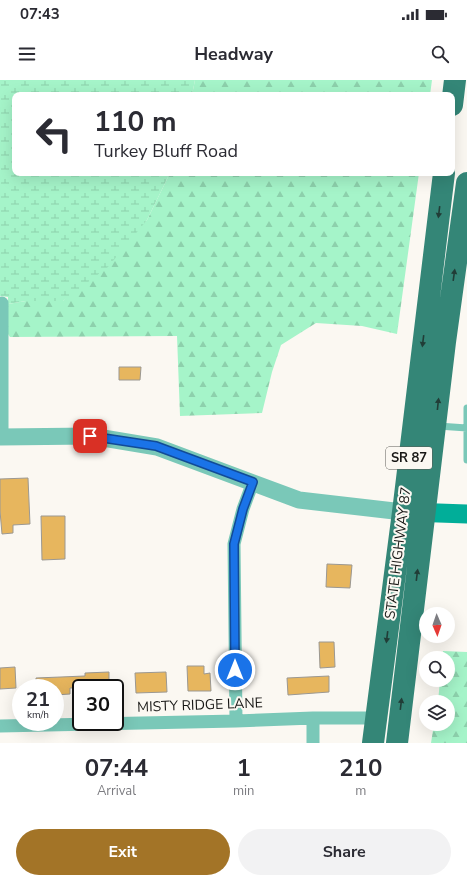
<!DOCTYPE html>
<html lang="en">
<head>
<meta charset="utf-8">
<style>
  :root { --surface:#fff; --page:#f2f2f3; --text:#2b2b33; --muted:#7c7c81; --accent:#a37427 }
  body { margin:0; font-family:"Nunito Sans",sans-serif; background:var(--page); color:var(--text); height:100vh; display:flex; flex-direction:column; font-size:15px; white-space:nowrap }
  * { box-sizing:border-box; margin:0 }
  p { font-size:13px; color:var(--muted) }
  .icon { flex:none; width:22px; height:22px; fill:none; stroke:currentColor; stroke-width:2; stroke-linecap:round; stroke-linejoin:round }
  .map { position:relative; height:663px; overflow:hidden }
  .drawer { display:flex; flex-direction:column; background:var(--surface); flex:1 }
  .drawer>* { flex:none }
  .top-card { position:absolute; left:12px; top:12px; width:443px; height:84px; border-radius:8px; box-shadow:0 4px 16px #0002; background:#fff; color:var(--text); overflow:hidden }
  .needle { width:26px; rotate:178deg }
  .tools { position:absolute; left:419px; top:527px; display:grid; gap:8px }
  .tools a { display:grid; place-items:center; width:36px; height:36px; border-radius:50%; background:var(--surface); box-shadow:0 4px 16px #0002; font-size:20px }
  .speed { position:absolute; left:12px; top:599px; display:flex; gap:8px; font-size:20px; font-weight:700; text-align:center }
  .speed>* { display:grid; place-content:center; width:52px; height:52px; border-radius:50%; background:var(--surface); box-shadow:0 4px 16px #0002; line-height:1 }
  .speed small { font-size:10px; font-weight:400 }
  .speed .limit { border:2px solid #111; border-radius:6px; background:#fff; color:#111 }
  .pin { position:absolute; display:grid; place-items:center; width:34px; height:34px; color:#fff; margin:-17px; border-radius:8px; box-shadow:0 2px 6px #0006 }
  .me { position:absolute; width:44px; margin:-22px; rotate:0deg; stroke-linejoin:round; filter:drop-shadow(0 0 3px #0008) }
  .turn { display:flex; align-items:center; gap:14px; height:84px; padding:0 16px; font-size:18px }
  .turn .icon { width:52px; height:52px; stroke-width:2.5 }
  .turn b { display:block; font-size:28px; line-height:34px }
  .eta { display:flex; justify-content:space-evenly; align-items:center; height:68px; text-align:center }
  .eta b { font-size:24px; font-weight:700; line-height:28px }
  .action { display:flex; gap:8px; margin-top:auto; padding:8px 16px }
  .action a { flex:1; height:46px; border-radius:24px; background:var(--accent); color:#fff; font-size:16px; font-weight:700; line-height:46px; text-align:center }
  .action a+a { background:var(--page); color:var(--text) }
  .status { display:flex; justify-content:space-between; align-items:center; height:28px; padding:0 20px; background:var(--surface); direction:ltr }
  .status svg { height:11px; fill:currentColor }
  header { display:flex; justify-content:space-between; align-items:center; height:52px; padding:0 16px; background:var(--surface); font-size:18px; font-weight:700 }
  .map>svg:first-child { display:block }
  .forest { fill:url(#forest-firs) }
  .wetland { fill:url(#wetland-marsh) }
  .building { fill:#e7b65e; stroke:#9b9892 }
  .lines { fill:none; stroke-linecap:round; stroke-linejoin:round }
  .service { stroke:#7ac8b8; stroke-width:7 }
  .minor { stroke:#7ac8b8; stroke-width:13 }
  .tertiary { stroke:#7ac8b8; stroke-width:17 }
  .secondary { stroke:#01ae99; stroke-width:19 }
  .trunk { stroke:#348677; stroke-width:22 }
  .oneway { fill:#213d37 }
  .route-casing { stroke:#114b97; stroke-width:10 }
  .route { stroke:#1a73e8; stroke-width:7 }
  .labels { text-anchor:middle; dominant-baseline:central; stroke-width:4; stroke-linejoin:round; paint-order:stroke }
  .shield { fill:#fbf8f2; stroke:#5b5a57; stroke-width:1 }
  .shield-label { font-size:13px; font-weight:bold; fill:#171614 }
  .street-label { font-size:14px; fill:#171614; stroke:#fbf8f2 }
</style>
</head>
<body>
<div class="status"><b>07:43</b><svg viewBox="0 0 49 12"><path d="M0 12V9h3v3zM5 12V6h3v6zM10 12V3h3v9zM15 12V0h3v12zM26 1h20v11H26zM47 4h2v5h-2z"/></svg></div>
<header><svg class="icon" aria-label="menu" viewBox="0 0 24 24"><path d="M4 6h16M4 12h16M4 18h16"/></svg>Headway<svg class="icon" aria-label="search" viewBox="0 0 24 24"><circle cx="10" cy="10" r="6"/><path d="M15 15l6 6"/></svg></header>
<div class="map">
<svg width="467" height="663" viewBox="0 0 467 663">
  <defs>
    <pattern id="forest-firs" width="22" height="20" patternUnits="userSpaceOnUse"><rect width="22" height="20" fill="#a5f4c9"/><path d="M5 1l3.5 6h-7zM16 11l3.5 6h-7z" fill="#8dd0ac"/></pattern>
    <pattern id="wetland-marsh" width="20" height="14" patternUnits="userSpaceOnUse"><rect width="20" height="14" fill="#a5f4c9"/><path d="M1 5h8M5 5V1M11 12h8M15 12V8" fill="none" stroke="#8dd0ac"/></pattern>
  </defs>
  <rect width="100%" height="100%" fill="#fbf8f2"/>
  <path class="forest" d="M 195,0 L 432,0 L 430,15 L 192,15 Z
    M 170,93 L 419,93 L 397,254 L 362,246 L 316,243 L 281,265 L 272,292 L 262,333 L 180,336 L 177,256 L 10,257 L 8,254 L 8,224 L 26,221 L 63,221 L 147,140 Z
    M 443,571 L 467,572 L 467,663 L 431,663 L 434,644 L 448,644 L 448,622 L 438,622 L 440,600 L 448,600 L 448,578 L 442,578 Z"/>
  <path class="wetland" d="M 0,0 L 195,0 L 192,15 L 15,15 L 15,93 L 170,93 L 147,140 L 108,187 L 63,221 L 26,221 L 8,224 L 8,217 L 0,216 Z"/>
  <path class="building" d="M 119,287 L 141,287 L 140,300 L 119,300 Z
    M 28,398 L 30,444 L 13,445 L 13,453 L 2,454 L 0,431 L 0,399 Z
    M 41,436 L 65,436 L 65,479 L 42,480 Z
    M 327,484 L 352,485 L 350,508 L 326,507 Z
    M 319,562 L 334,562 L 335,587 L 320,588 Z
    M 187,586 L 204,586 L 204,594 L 210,593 L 211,611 L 188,611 Z
    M 15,587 L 16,608 L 0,609 L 0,588 Z
    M 109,592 L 109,608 L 70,608 L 70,614 L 55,615 L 55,608 L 36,608 L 36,598 L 85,596 L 85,593 Z
    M 166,592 L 167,612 L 136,613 L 135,593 Z
    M 329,596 L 329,612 L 288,615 L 287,598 Z"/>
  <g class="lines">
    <path class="service" d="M 467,328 L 467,380
      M 438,346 L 467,348"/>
    <path class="minor" d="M 2,223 L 2,357
      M 313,638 L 313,663
      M 236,641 L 234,464 L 243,429 L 253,402
      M 0,646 L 236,641 L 313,638 L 377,638"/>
    <path class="tertiary" d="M 0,357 L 91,356 L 157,367 L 299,420 L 403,432"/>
    <path class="secondary" d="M 410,432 L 467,434"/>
    <path class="trunk" d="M 452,25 L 455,0
      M 373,663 L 403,432 L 444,93
      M 397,663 L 445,262 L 467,103"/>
  </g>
  <defs><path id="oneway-solid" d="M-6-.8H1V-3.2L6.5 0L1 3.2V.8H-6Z"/></defs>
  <g class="oneway">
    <use href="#oneway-solid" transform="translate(439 132) rotate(97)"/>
    <use href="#oneway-solid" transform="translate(454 195) rotate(-82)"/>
    <use href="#oneway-solid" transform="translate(423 261) rotate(97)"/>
    <use href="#oneway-solid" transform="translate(438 324) rotate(-84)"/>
    <use href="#oneway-solid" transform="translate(417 495) rotate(-83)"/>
    <use href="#oneway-solid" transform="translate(387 557) rotate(97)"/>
    <use href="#oneway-solid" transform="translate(401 624) rotate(-83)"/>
  </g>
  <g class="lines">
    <g class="route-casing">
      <path id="route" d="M 90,356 L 156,366 L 253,402 L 243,429 L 234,464 L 235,590"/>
    </g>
    <use href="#route" class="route"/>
  </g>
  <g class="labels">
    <rect class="shield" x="386" y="367" width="46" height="22" rx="3"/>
    <g class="shield-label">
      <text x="409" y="378">SR 87</text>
    </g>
    <g class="street-label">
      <text transform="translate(398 473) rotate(-83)">STATE HIGHWAY 87</text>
      <text transform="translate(200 625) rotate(-2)">MISTY RIDGE LANE</text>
    </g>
  </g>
</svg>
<div class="tools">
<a><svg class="needle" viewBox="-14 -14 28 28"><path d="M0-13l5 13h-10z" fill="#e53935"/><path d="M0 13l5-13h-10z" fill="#7c7c81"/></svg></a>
<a><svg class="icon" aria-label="search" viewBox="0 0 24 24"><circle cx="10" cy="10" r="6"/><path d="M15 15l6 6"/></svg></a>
<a><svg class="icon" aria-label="layers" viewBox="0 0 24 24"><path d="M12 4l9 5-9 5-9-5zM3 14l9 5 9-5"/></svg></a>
</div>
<div class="speed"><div>21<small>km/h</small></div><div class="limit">30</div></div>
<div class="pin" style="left:90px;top:356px;background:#d93025"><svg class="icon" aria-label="arrive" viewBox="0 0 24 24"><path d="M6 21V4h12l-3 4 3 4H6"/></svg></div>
<svg class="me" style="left:235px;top:590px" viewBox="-20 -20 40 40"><circle r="17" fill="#1a73e8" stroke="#fff" stroke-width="3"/><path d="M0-11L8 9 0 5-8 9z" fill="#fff"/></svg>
<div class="top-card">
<div class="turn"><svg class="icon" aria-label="left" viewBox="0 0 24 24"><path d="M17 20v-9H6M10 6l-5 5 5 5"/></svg><div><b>110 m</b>Turkey Bluff Road</div></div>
</div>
</div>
<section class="drawer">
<div class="eta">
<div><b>07:44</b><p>Arrival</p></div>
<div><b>1</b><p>min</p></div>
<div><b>210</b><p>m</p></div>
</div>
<div class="action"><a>Exit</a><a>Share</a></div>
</section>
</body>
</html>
